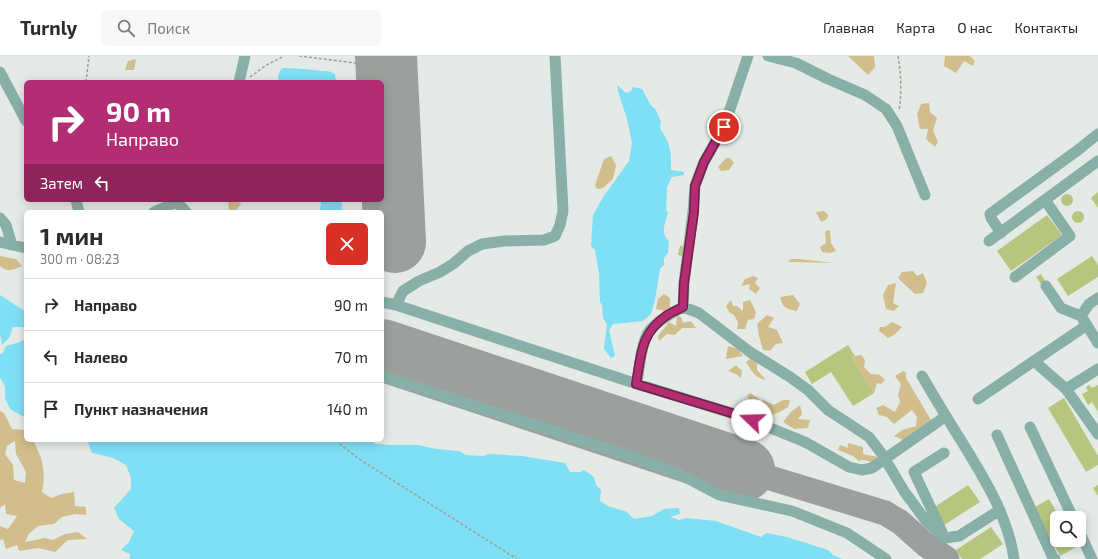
<!DOCTYPE html>
<html lang="ru">
<head>
<meta charset="utf-8">
<style>
  :root { --surface:#fff; --page:#f7f7f7; --text:#2b2b33; --muted:#7c7c81; --line:#e1e1e2 }
  body { margin:0; font-family:"Exo 2",sans-serif; background:var(--page); color:var(--text); height:100vh; display:flex; flex-direction:column; font-size:15px; white-space:nowrap }
  * { box-sizing:border-box; margin:0 }
  p { font-size:13px; color:var(--muted) }
  .icon { flex:none; width:22px; height:22px; fill:none; stroke:currentColor; stroke-width:2; stroke-linecap:round; stroke-linejoin:round }
  .map { position:relative; flex:1; overflow:hidden }
  .panel { position:absolute; left:24px; top:154px; width:360px; height:232px; display:flex; flex-direction:column; background:var(--surface); border-radius:6px; box-shadow:0 2px 10px #0003 }
  .panel>* { flex:none }
  .top-card { position:absolute; left:24px; top:24px; width:360px; height:122px; border-radius:6px; box-shadow:0 2px 10px #0003; background:#b32d72; color:#fff; overflow:hidden }
  .buttons { position:absolute; left:1050px; top:455px; display:grid; gap:8px }
  .buttons a { display:grid; place-items:center; width:36px; height:36px; border-radius:6px; background:var(--surface); box-shadow:0 2px 10px #0003; font-size:20px }
  .pin { position:absolute; display:grid; place-items:center; width:34px; height:34px; color:#fff; margin:-17px; border:2px solid #fff; border-radius:50%; box-shadow:0 1px 4px #0007 }
  .me { position:absolute; width:44px; margin:-22px; rotate:291deg; stroke-linejoin:round; filter:drop-shadow(0 0 3px #0008) }
  .turn { display:flex; align-items:center; gap:14px; height:84px; padding:0 16px; font-size:18px }
  .turn .icon { width:52px; height:52px; stroke-width:2.5 }
  .turn b { display:block; font-size:28px; line-height:34px }
  .then { display:flex; align-items:center; height:38px; padding:0 16px; background:#0003; gap:8px; font-size:15px }
  .round { display:grid; place-items:center; flex:none; width:42px; height:42px; border-radius:6px; background:var(--page) }
  .summary { display:flex; align-items:center; justify-content:space-between; height:68px; padding:0 16px }
  h1 { font-size:24px; font-weight:700; line-height:30px }
  ul { padding:0; list-style:none }
  li { display:flex; align-items:center; gap:12px; height:52px; padding:0 16px; border-top:1px solid var(--line) }
  li div { flex:1 }
  li b { display:block; font-size:15px }
  li em { font-style:normal }
  header { display:flex; align-items:center; gap:24px; box-sizing:border-box; height:56px; padding:0 20px; background:var(--surface); border-bottom:1px solid var(--line) }
  header strong { font-size:19px }
  nav { display:flex; gap:22px; margin-inline-start:auto; font-size:14px }
  .search { width:280px; height:36px; background:var(--page); display:flex; align-items:center; gap:10px; box-sizing:border-box; padding:0 14px; border-radius:6px; color:var(--muted); font-size:15px }
  .map>svg:first-child { display:block }
  .green { fill:#d2be8c; fill-rule:evenodd }
  .water { fill:#7fdff4 }
  .lines { fill:none; stroke-linecap:round; stroke-linejoin:round }
  .taxiway { stroke:#9ca09c; stroke-width:25 }
  .runway { stroke:#9ca09c; stroke-width:62 }
  .building { fill:#b6c67f }
  .path { stroke:#9ca09c; stroke-width:1.5; stroke-dasharray:3 2; stroke-linecap:butt }
  .minor { stroke:#89b0a8; stroke-width:11 }
  .route-casing { stroke:#741d4a; stroke-width:10 }
  .route { stroke:#b32d72; stroke-width:7 }
</style>
</head>
<body>
<header>
<strong>Turnly</strong>
<div class="search"><svg class="icon" aria-label="search" viewBox="0 0 24 24"><circle cx="10" cy="10" r="6"/><path d="M15 15l6 6"/></svg>Поиск</div>
<nav><a>Главная</a><a>Карта</a><a>О нас</a><a>Контакты</a></nav>
</header>
<div class="map">
<svg width="1098" height="503" viewBox="0 0 1098 503">
  <rect width="100%" height="100%" fill="#e4eae5"/>
  <path class="green" d="M 848,0 L 874,0 L 875,11 L 868,19 Z
    M 945,0 L 970,0 L 975,5 L 973,10 L 964,5 L 956,17 L 944,10 Z
    M 136,3 L 134,14 L 125,14 L 128,5 Z
    M 929,47 L 930,56 L 937,62 L 933,74 L 938,86 L 935,91 L 926,83 L 928,73 L 920,73 L 917,58 L 921,48 Z
    M 611,100 L 616,109 L 613,123 L 603,132 L 597,133 L 595,129 L 604,103 Z
    M 726,102 L 730,102 L 734,107 L 729,114 L 721,115 L 718,111 Z
    M 228,144 L 237,144 L 241,148 L 236,154 L 236,156 L 229,156 Z
    M 824,155 L 828,159 L 827,163 L 821,166 L 816,156 Z
    M 830,174 L 831,187 L 836,195 L 830,197 L 822,196 L 820,191 L 826,187 L 825,175 Z
    M 0,200 L 16,203 L 22,210 C 14,214 7,217 0,210 Z
    M 791,203 L 799,203 L 834,207 L 788,206 Z
    M 913,215 L 917,220 L 923,217 L 927,227 L 923,237 L 915,238 L 904,228 L 898,222 L 902,216 Z
    M 753,220 L 758,222 L 755,227 L 760,232 L 756,238 L 749,233 L 750,228 L 741,230 L 745,223 Z
    M 896,227 L 893,247 L 899,250 L 894,255 L 886,253 L 883,239 L 888,229 Z
    M 664,238 L 670,242 L 670,251 L 665,255 L 656,253 L 658,243 Z
    M 793,239 L 800,248 L 797,255 C 786,253 783,252 780,241 Z
    M 731,244 L 733,250 L 737,250 L 743,255 L 743,246 L 750,244 L 756,256 L 754,263 L 748,264 L 745,273 L 737,273 L 738,266 L 734,259 L 729,256 L 726,250 Z
    M 767,259 L 774,262 L 768,271 L 777,274 L 783,287 L 776,288 L 770,295 L 763,294 L 759,280 L 757,268 Z
    M 677,260 L 681,261 L 683,267 L 691,265 L 696,272 L 682,272 L 675,279 L 667,278 L 659,285 L 658,280 L 669,266 L 676,270 Z
    M 892,266 L 902,271 L 894,279 L 888,282 L 879,275 L 880,271 L 885,271 Z
    M 728,290 L 738,293 L 743,300 L 726,303 L 727,295 Z
    M 861,299 L 865,304 L 864,311 L 871,318 L 880,319 L 885,324 L 881,328 L 877,327 L 874,337 L 852,302 L 855,300 Z
    M 751,302 L 757,306 L 757,314 L 766,324 C 754,321 752,316 746,306 Z
    M 736,309 L 742,315 L 741,322 L 736,318 L 728,315 Z
    M 903,315 L 906,317 L 906,322 L 931,364 L 903,384 L 894,380 L 902,374 L 916,370 L 917,361 L 912,354 L 894,368 L 887,361 L 879,359 L 876,352 L 883,349 L 895,356 L 900,346 L 898,339 L 901,328 L 895,320 Z
    M 750,337 L 759,343 L 753,350 L 748,350 L 751,346 L 747,340 Z
    M 763,344 L 774,349 L 783,344 L 790,344 L 788,351 C 776,359 771,360 758,356 L 759,350 Z
    M 800,349 L 802,358 L 798,363 L 810,364 L 808,372 L 794,373 L 783,366 L 791,356 Z
    M 0,355 L 4,357 L 12,373 L 26,374 L 26,384 L 33,384 C 43,404 46,414 42,436 L 51,442 L 62,438 L 74,436 L 75,450 L 86,451 L 86,459 L 75,458 L 62,461 L 54,468 L 38,470 L 29,478 L 25,486 L 45,482 L 53,484 L 65,478 L 78,476 L 87,483 L 68,484 L 55,496 L 38,492 L 19,495 L 17,489 L 6,493 L 3,483 L 0,484 L 0,470 L 8,473 L 17,460 L 6,458 L 5,448 L 0,452 ZM 15,385 L 16,398 L 26,416 L 25,427 L 14,424 L 13,409 L 5,398 L 7,390 Z
    M 848,387 L 863,391 L 863,398 L 878,401 L 877,409 C 871,407 866,402 859,405 L 853,400 L 838,394 L 840,389 L 848,392 Z"/>
  <path class="water" d="M 284,12 C 294,12 304,13 314,14 C 324,16 326,13 335,18 L 336,26 L 279,26 L 278,20 L 281,13 Z
    M 617,29 L 626,37 L 631,35 L 633,31 L 642,33 L 650,48 L 656,54 L 661,66 L 660,72 L 668,86 L 671,98 L 671,114 L 684,116 L 684,119 L 672,121 L 667,131 L 666,154 L 668,157 C 665,166 660,178 669,185 L 668,197 L 664,202 L 664,209 L 660,213 L 655,244 L 651,258 L 643,265 L 613,268 L 609,274 L 615,300 L 611,302 L 604,293 L 607,268 L 603,262 L 602,249 L 600,246 L 599,217 L 595,194 L 591,190 L 593,159 L 603,141 L 629,105 L 632,87 L 627,63 L 618,35 Z
    M 321,144 L 342,144 L 342,156 L 320,156 Z
    M 0,239 L 26,256 L 26,279 L 23,271 L 13,271 L 9,282 L 2,289 L 0,277 Z
    M 26,283 L 26,362 L 10,353 L 5,342 L 5,330 L 0,322 L 0,298 L 3,297 L 6,290 L 17,287 Z
    M 87,384 L 370,384 L 376,388 L 391,389 L 418,389 L 436,393 L 459,395 L 466,399 L 483,400 L 489,398 L 522,400 L 565,407 L 570,416 L 580,416 L 584,414 L 594,421 L 596,429 L 601,434 L 600,445 L 608,450 L 627,456 L 634,463 L 652,460 L 664,453 L 679,452 L 680,458 L 670,461 L 679,464 L 686,462 L 716,465 L 761,481 L 766,477 L 787,481 L 828,494 L 833,499 L 842,503 L 130,503 L 130,498 L 121,494 L 129,486 L 134,475 L 119,463 L 114,452 L 131,433 L 131,422 L 126,409 L 113,402 L 92,397 Z"/>
  <g class="lines">
    <path class="taxiway" d="M 744,414 L 885,457 L 900,466 L 926,489 L 947,503"/>
    <path class="runway" d="M 386,0 L 395,186
      M 382,294 L 744,414"/>
  </g>
  <path class="building" d="M 1098,136 L 1098,152 L 1091,142 Z
    M1061 144a6 6 0 1 1 12 0a6 6 0 1 1-12 0Z
    M1072 161a6 6 0 1 1 12 0a6 6 0 1 1-12 0Z
    M 1047,159 L 1062,179 L 1011,215 L 997,195 Z
    M 680,190 L 683,190 L 682,200 L 678,199 Z
    M 1092,200 L 1098,209 L 1098,221 L 1068,240 L 1057,223 Z
    M 1041,218 L 1045,225 L 1041,228 L 1036,221 Z
    M 848,289 L 855,300 L 852,302 L 874,337 L 853,350 L 831,316 L 812,328 L 805,316 Z
    M 1089,329 L 1092,332 L 1098,329 L 1098,356 L 1092,346 L 1088,349 L 1082,338 L 1088,335 L 1086,331 Z
    M 1064,342 L 1098,400 L 1098,409 L 1086,416 L 1048,352 Z
    M 968,429 L 980,446 L 944,469 L 933,452 Z
    M 1098,429 L 1098,440 L 1093,432 Z
    M 1049,443 L 1060,462 L 1057,462 L 1057,484 L 1072,484 L 1076,491 L 1060,500 L 1033,452 Z
    M 991,471 L 1003,488 L 980,503 L 962,503 L 956,494 Z"/>
  <g class="lines">
    <path class="path" d="M 299,0 L 387,11
      M 898,0 C 901,18 902,36 899,54
      M 250,21 L 265,10 L 284,0
      M 86,26 L 89,0
      M 336,384 L 340,388 L 359,403 L 517,503"/>
    <path class="minor" d="M 768,0 L 796,7 L 828,23 L 865,39 L 886,53 L 897,70 L 925,139
      M 0,16 L 26,65
      M 239,26 L 245,0
      M 76,144 L 79,156
      M 177,146 L 186,156
      M 154,156 L 177,146 L 179,144
      M 0,162 L 6,169 L 12,189
      M 1001,177 L 991,162 L 990,158 L 1078,94 L 1098,78
      M 989,185 L 1098,105
      M 0,186 L 26,192
      M 1015,221 L 1070,180 L 1045,144
      M 1046,230 L 1061,252 L 1081,260 L 1098,287
      M 382,246 L 396,249 L 637,328 L 738,359 L 805,386 L 849,411 L 862,414 L 872,412 L 946,360
      M 396,249 L 403,235 L 419,225 L 440,216 L 453,208 L 468,195 L 482,188 L 504,185 L 544,184 L 555,180 L 560,169 L 563,155 L 555,0
      M 683,251 L 684,227 L 693,156 L 695,130 L 704,106 L 724,71 L 748,0
      M 1081,260 L 1089,248 L 1098,242
      M 1034,305 L 1066,333 L 1098,378
      M 382,320 L 627,399 L 681,419 L 719,439 L 792,455 L 847,477 L 886,503
      M 922,320 C 935,342 948,364 962,386 C 984,422 1008,460 1014,503
      M 637,328 C 639,314 641,285 650,274 C 659,264 671,257 683,251 L 699,257 L 750,296 L 790,321 L 808,334 L 828,354 L 869,381 L 882,398 L 904,435 L 926,465 L 945,482 L 959,480 L 1000,454
      M 1066,333 L 1098,313
      M 978,343 L 1087,269
      M 1030,371 L 1073,462
      M 997,379 L 1053,502 L 1055,503
      M 1079,475 L 1092,503
      M 942,476 L 914,416 L 944,397"/>
  </g>
  <g class="lines">
    <g class="route-casing">
      <path id="route" d="M 724,71 L 704,106 L 695,130 L 694,156 L 684,227 L 683,251 C 678,254 671,256 666,260 C 640,278 641,300 636,328 L 738,359 L 752,364"/>
    </g>
    <use href="#route" class="route"/>
  </g>
</svg>
<div class="buttons">
<a><svg class="icon" aria-label="search" viewBox="0 0 24 24"><circle cx="10" cy="10" r="6"/><path d="M15 15l6 6"/></svg></a>
</div>
<div class="pin" style="left:724px;top:71px;background:#d93025"><svg class="icon" aria-label="arrive" viewBox="0 0 24 24"><path d="M6 21V4h12l-3 4 3 4H6"/></svg></div>
<svg class="me" style="left:752px;top:364px" viewBox="-20 -20 40 40"><circle r="19" fill="#fff"/><path d="M0-13L10 11 0 6-10 11z" fill="#b32d72"/></svg>
<div class="top-card">
<div class="turn"><svg class="icon" aria-label="right" viewBox="0 0 24 24"><path d="M7 20v-9h11M14 6l5 5-5 5"/></svg><div><b>90 m</b>Направо</div></div>
<div class="then">Затем<svg class="icon" aria-label="left" viewBox="0 0 24 24"><path d="M17 20v-9H6M10 6l-5 5 5 5"/></svg></div>
</div>
<section class="panel">
<div class="summary"><div><h1>1 мин</h1><p>300 m · 08:23</p></div><a class="round" style="background:#d93025;color:#fff"><svg class="icon" aria-label="close" viewBox="0 0 24 24"><path d="M6 6l12 12M18 6L6 18"/></svg></a></div>
<ul>
<li><svg class="icon" aria-label="right" viewBox="0 0 24 24"><path d="M7 20v-9h11M14 6l5 5-5 5"/></svg><div><b>Направо</b></div><em>90 m</em></li>
<li><svg class="icon" aria-label="left" viewBox="0 0 24 24"><path d="M17 20v-9H6M10 6l-5 5 5 5"/></svg><div><b>Налево</b></div><em>70 m</em></li>
<li><svg class="icon" aria-label="arrive" viewBox="0 0 24 24"><path d="M6 21V4h12l-3 4 3 4H6"/></svg><div><b>Пункт назначения</b></div><em>140 m</em></li>
</ul>
</section>
</div>
</body>
</html>
